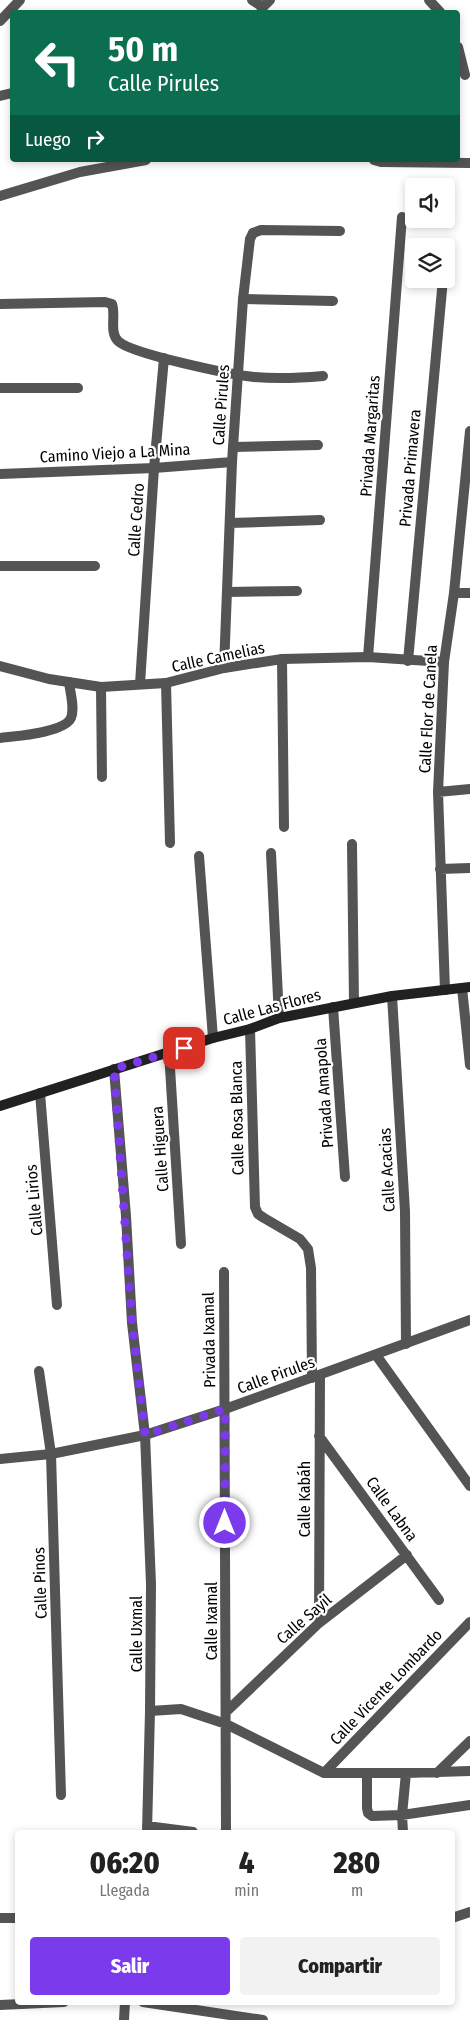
<!DOCTYPE html>
<html lang="es">
<head>
<meta charset="utf-8">
<style>
  :root { --surface:#fff; --page:#f2f2f2; --text:#222; --muted:#767676; --accent:#7c3aed }
  body { margin:0; font-family:"Fira Sans Condensed",sans-serif; background:var(--page); color:var(--text); height:100vh; display:flex; flex-direction:column; font-size:19px; white-space:nowrap }
  * { box-sizing:border-box; margin:0 }
  p { font-size:16px; color:var(--muted) }
  .icon { flex:none; width:28px; height:28px; fill:none; stroke:currentColor; stroke-width:2; stroke-linecap:round; stroke-linejoin:round }
  .map { position:relative; flex:1; overflow:hidden }
  .details { position:absolute; left:15px; top:1830px; width:440px; height:175px; display:flex; flex-direction:column; background:var(--surface); border-radius:5px; box-shadow:0 2px 8px #0003 }
  .details>* { flex:none }
  .guide { position:absolute; left:10px; top:10px; width:450px; height:152px; border-radius:5px; box-shadow:0 2px 8px #0003; background:#0b6e4f; color:#fff; overflow:hidden }
  .tools { position:absolute; left:405px; top:178px; display:grid; gap:10px }
  .tools a { display:grid; place-items:center; width:50px; height:50px; border-radius:5px; background:var(--surface); box-shadow:0 2px 8px #0003; font-size:25px }
  .pin { position:absolute; display:grid; place-items:center; width:42px; height:42px; color:#fff; margin:-21px; border-radius:10px; box-shadow:0 2px 8px #0006 }
  .me { position:absolute; width:55px; margin:-28px; rotate:0deg; stroke-linejoin:round; filter:drop-shadow(0 0 4px #0008) }
  .turn { display:flex; align-items:center; gap:18px; height:105px; padding:0 15px; font-size:22px }
  .turn .icon { width:65px; height:65px; stroke-width:2.5 }
  .turn b { display:block; font-size:35px; line-height:42px }
  .then { display:flex; align-items:center; height:48px; padding:0 15px; background:#0003; gap:10px; font-size:19px }
  .eta { display:flex; justify-content:space-evenly; align-items:center; height:85px; text-align:center }
  .eta b { font-size:30px; font-weight:800; line-height:35px }
  .button { display:flex; gap:10px; margin-top:auto; padding:10px 15px }
  .button a { flex:1; height:58px; border-radius:5px; background:var(--accent); color:#fff; font-size:20px; font-weight:800; line-height:58px; text-align:center }
  .button a+a { background:var(--page); color:var(--text) }
  .map>svg:first-child { display:block }
  .lines { fill:none; stroke-linecap:round; stroke-linejoin:round }
  .minor { stroke:#545454; stroke-width:10 }
  .tertiary { stroke:#545454; stroke-width:10 }
  .secondary { stroke:#212121; stroke-width:10 }
  .route { stroke:#7c3aed; stroke-width:9; stroke-dasharray:0 16.2 }
  .labels { text-anchor:middle; dominant-baseline:central; stroke-width:4.5; stroke-linejoin:round; paint-order:stroke }
  .street-label { font-size:16px; fill:#000; stroke:#fff }
</style>
</head>
<body>
<div class="map">
<svg width="470" height="2020" viewBox="0 0 470 2020">
  <rect width="100%" height="100%" fill="#fff"/>
  <g class="lines">
    <path class="minor" d="M 252,0 L 263,7
      M 429,0 L 440,12
      M 261,12 L 263,7 L 270,0
      M 0,21 L 20,0
      M 458,47 L 465,75
      M 0,96 L 12,93
      M 374,160 L 381,162 L 470,163
      M 0,196 L 80,172 L 146,160
      M 253,233 L 261,230 L 340,231
      M 243,299 L 333,301
      M 0,304 L 105,302 L 112,304 C 116,315 109,332 118,341 C 131,354 233,375 254,377 C 277,379 300,378 323,376
      M 0,388 L 78,388
      M 233,447 L 318,445
      M 230,523 L 320,520
      M 0,566 L 95,566
      M 227,592 L 297,591
      M 454,593 L 470,431
      M 368,657 L 402,217
      M 282,659 L 284,827
      M 408,661 L 443,279
      M 444,662 L 438,792 L 445,990
      M 224,668 L 232,462
      M 166,683 L 170,843
      M 140,684 L 154,468 L 164,358
      M 101,687 L 102,777
      M 0,738 C 15,736 64,733 71,718 C 75,708 70,692 69,682
      M 438,792 L 470,789
      M 352,844 L 354,1003
      M 271,853 L 279,1018
      M 199,856 L 213,1038
      M 440,869 L 470,868
      M 462,988 L 470,1065
      M 392,996 L 405,1211 L 406,1344
      M 333,1007 L 345,1177
      M 250,1029 L 255,1207 L 258,1214 L 264,1218 L 300,1239 L 308,1249 L 311,1268 L 312,1378
      M 169,1052 L 181,1244
      M 114,1069 L 126,1216 L 132,1323 L 145,1435 L 151,1584 L 150,1711 L 147,1832
      M 40,1093 L 57,1305
      M 224,1272 L 226,1832
      M 376,1355 L 470,1486
      M 39,1371 L 51,1454 L 61,1795
      M 319,1436 L 439,1600
      M 319,1623 L 320,1375
      M 150,1711 L 181,1709 L 226,1724 L 324,1773 L 406,1773 L 470,1771
      M 226,1712 L 319,1623 L 407,1555
      M 324,1773 L 470,1622
      M 437,1773 L 470,1741
      M 367,1774 L 367,1808 L 368,1813 L 372,1816 L 402,1815 L 470,1805
      M 147,1826 L 193,1832
      M 403,1832 L 402,1815 L 406,1773
      M 0,1918 L 18,1918
      M 452,1918 L 470,1912
      M 143,2002 L 263,2020
      M 0,2005 L 64,2002
      M 124,2020 L 125,2002"/>
    <path class="tertiary" d="M 0,474 L 154,468 L 232,462 L 243,299 L 250,239 L 253,233
      M 0,666 L 49,679 L 101,687 L 166,683 L 224,668 L 282,659 L 368,657 L 444,662 L 454,593 L 470,593
      M 0,1459 L 51,1454 L 145,1435 L 225,1409 L 470,1320"/>
    <path class="secondary" d="M 0,1106 L 213,1038 L 250,1029 L 279,1018 L 392,996 L 470,987"/>
  </g>
  <g class="lines">
    <path class="route" d="M 184,1048 L 114,1069 L 132,1323 L 145,1435 L 225,1409 L 225,1523"/>
  </g>
  <g class="labels">
    <g class="street-label">
      <text transform="translate(221 405) rotate(-86)">Calle Pirules</text>
      <text transform="translate(370 436) rotate(-86)">Privada Margaritas</text>
      <text transform="translate(115 453) rotate(-3)">Camino Viejo a La Mina</text>
      <text transform="translate(410 468) rotate(-85)">Privada Primavera</text>
      <text transform="translate(136 520) rotate(-86)">Calle Cedro</text>
      <text transform="translate(218 657) rotate(-12)">Calle Camelias</text>
      <text transform="translate(428 709) rotate(-87)">Calle Flor de Canela</text>
      <text transform="translate(272 1007) rotate(-15)">Calle Las Flores</text>
      <text transform="translate(324 1093) rotate(-94)">Privada Amapola</text>
      <text transform="translate(237 1118) rotate(-91)">Calle Rosa Blanca</text>
      <text transform="translate(160 1149) rotate(-94)">Calle Higuera</text>
      <text transform="translate(387 1170) rotate(-93)">Calle Acacias</text>
      <text transform="translate(34 1200) rotate(-95)">Calle Lirios</text>
      <text transform="translate(209 1340) rotate(-91)">Privada Ixamal</text>
      <text transform="translate(276 1375) rotate(-20)">Calle Pirules</text>
      <text transform="translate(304 1499) rotate(-90)">Calle Kabáh</text>
      <text transform="translate(392 1509) rotate(54)">Calle Labna</text>
      <text transform="translate(40 1583) rotate(-92)">Calle Pinos</text>
      <text transform="translate(304 1619) rotate(-41)">Calle Sayil</text>
      <text transform="translate(211 1621) rotate(-90)">Calle Ixamal</text>
      <text transform="translate(136 1634) rotate(-90)">Calle Uxmal</text>
      <text transform="translate(386 1687) rotate(-46)">Calle Vicente Lombardo</text>
    </g>
  </g>
</svg>
<div class="tools">
<a><svg class="icon" aria-label="sound" viewBox="0 0 24 24"><path d="M4 9h4l5-4v14l-5-4H4zM17 9q2 3 0 6"/></svg></a>
<a><svg class="icon" aria-label="layers" viewBox="0 0 24 24"><path d="M12 4l9 5-9 5-9-5zM3 14l9 5 9-5"/></svg></a>
</div>
<div class="pin" style="left:184px;top:1048px;background:#d93025"><svg class="icon" aria-label="arrive" viewBox="0 0 24 24"><path d="M6 21V4h12l-3 4 3 4H6"/></svg></div>
<svg class="me" style="left:225px;top:1523px" viewBox="-20 -20 40 40"><circle r="17" fill="#7c3aed" stroke="#fff" stroke-width="3"/><path d="M0-11L8 9 0 5-8 9z" fill="#fff"/></svg>
<div class="guide">
<div class="turn"><svg class="icon" aria-label="left" viewBox="0 0 24 24"><path d="M17 20v-9H6M10 6l-5 5 5 5"/></svg><div><b>50 m</b>Calle Pirules</div></div>
<div class="then">Luego<svg class="icon" aria-label="right" viewBox="0 0 24 24"><path d="M7 20v-9h11M14 6l5 5-5 5"/></svg></div>
</div>
<section class="details">
<div class="eta">
<div><b>06:20</b><p>Llegada</p></div>
<div><b>4</b><p>min</p></div>
<div><b>280</b><p>m</p></div>
</div>
<div class="button"><a>Salir</a><a>Compartir</a></div>
</section>
</div>
</body>
</html>
